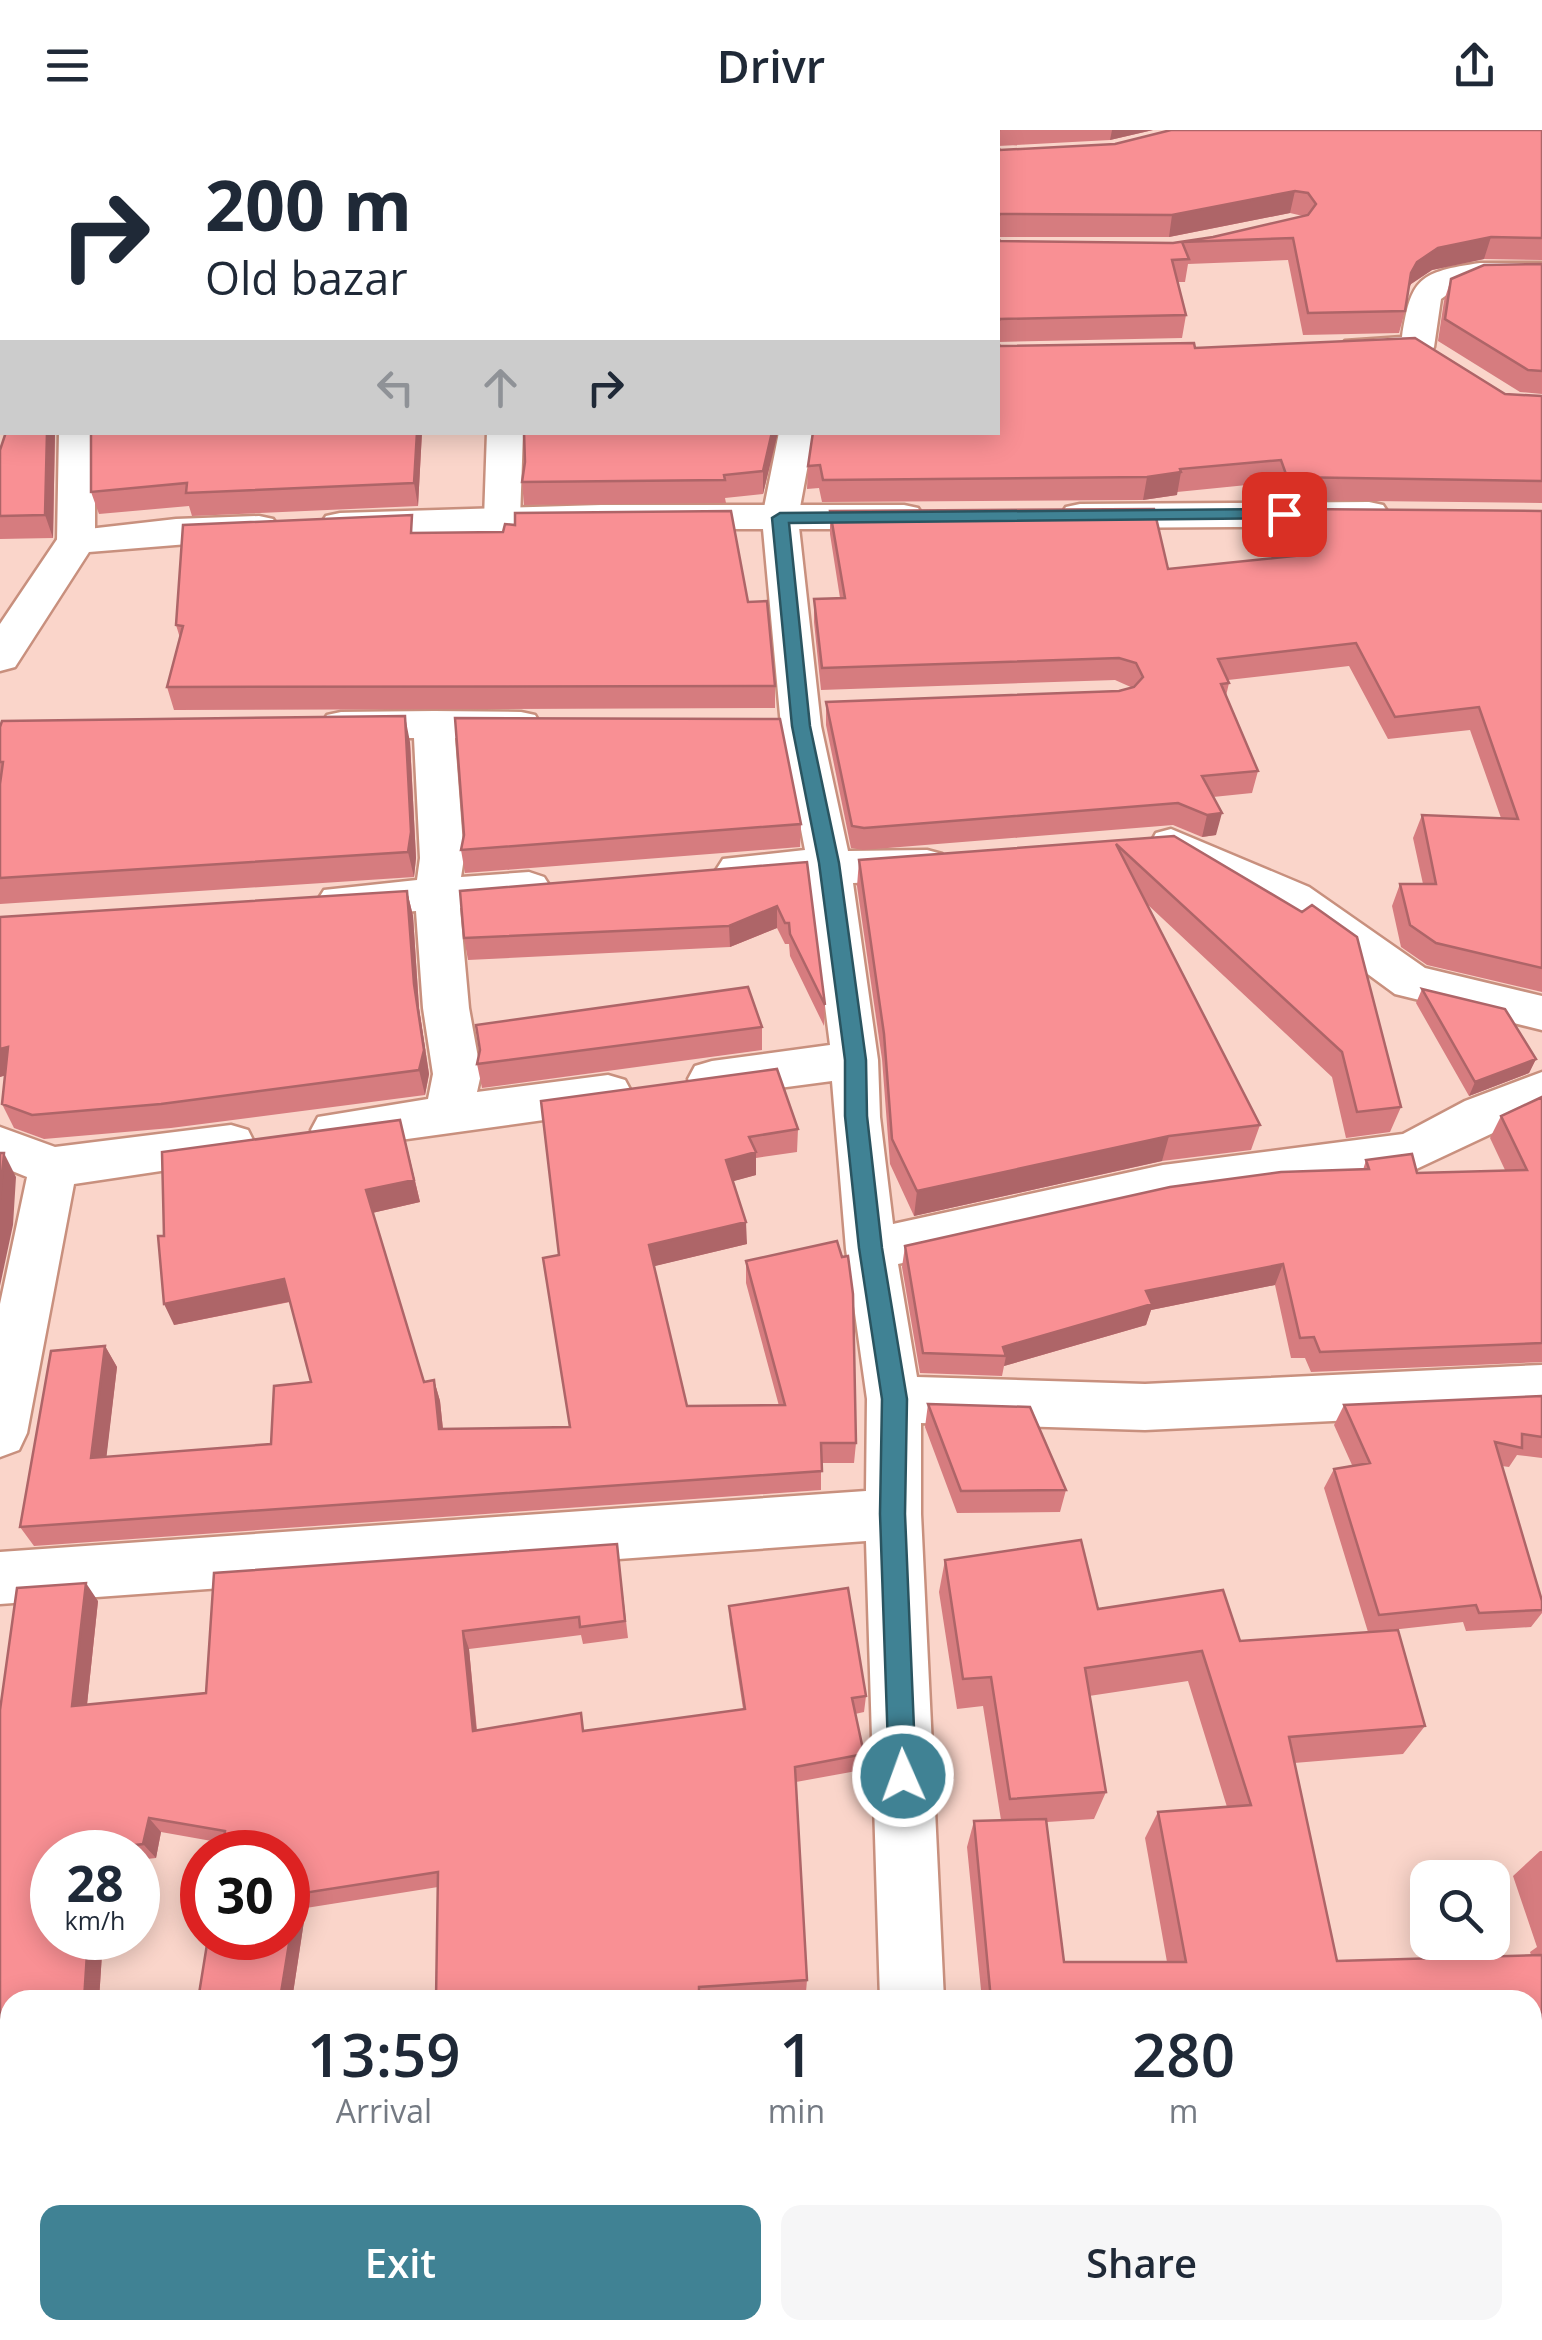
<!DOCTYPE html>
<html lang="en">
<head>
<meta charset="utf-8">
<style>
  :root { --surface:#fff; --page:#f6f6f7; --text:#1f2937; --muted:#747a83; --accent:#408294 }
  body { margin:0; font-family:"Open Sans",sans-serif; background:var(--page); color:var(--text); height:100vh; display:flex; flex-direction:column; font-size:38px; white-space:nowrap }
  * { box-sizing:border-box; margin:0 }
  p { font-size:32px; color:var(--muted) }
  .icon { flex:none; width:55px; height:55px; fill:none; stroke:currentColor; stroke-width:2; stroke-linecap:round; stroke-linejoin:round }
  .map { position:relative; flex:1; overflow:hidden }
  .panel { position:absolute; left:0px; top:1860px; width:1542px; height:350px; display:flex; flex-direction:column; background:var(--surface); border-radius:30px 30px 0 0; box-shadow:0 5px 25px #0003 }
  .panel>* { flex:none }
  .hud { position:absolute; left:0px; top:0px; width:1000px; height:305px; box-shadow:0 5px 25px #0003; background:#fff; color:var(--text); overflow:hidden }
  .buttons { position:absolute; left:1410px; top:1730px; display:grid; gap:20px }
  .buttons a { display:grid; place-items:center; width:100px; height:100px; border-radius:20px; background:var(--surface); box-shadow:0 5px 25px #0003; font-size:50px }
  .speed { position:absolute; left:30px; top:1700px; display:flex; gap:20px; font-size:50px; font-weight:700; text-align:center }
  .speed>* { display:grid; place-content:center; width:130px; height:130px; border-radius:50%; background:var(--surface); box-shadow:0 5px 25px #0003; line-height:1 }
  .speed small { font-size:25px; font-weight:400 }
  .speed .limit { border:15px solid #d22; background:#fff; color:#111 }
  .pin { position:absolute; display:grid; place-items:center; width:85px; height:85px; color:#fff; margin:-42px; border-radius:20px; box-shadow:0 5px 15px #0006 }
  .me { position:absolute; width:110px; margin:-55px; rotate:358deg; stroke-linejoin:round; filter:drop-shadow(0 0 8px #0008) }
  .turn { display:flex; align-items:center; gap:35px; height:210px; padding:0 40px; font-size:45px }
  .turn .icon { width:130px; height:130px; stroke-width:2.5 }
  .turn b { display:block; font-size:70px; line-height:85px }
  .lanes { display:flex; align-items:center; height:95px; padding:0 40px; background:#0003; justify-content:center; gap:50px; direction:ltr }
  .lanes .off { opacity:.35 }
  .eta { display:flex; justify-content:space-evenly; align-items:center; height:170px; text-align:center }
  .eta b { font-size:60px; font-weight:600; line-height:70px }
  .button { display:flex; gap:20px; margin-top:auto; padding:20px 40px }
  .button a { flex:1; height:115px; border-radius:20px; background:var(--accent); color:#fff; font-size:40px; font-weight:600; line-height:115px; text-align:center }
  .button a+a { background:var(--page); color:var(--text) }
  header { display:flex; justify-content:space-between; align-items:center; height:130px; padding:0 40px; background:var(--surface); font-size:45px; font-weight:600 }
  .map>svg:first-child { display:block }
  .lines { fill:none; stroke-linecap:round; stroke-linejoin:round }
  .street-casing { stroke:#c8907e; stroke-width:5 }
  .secondary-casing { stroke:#c8907e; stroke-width:5 }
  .street { fill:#fff; fill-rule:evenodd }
  .secondary { fill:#fff; fill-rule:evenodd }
  .wall { fill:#d67c7f; fill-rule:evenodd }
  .shaded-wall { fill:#ae6568 }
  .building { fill:#f99094; stroke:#ae6568; stroke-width:2.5 }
  .route { fill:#408294; stroke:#2a5460; stroke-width:2.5 }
</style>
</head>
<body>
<header><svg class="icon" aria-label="menu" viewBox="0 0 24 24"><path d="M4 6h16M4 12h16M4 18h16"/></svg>Drivr<svg class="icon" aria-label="share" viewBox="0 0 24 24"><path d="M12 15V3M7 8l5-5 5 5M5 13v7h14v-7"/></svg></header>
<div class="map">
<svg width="1542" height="2210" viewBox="0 0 1542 2210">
  <rect width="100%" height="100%" fill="#fad5ca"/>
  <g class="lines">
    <g class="street-casing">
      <path id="street" d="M 1480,133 L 1542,133 L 1542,153 C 1507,151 1470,146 1441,169 L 1434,217 L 1429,224 L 1357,228 L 1345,225 L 1340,218 L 1345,211 L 1402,207 C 1411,148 1419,142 1480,133 Z
        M 59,302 L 95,302 L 95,411 L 89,419 L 76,422 L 63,419 L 57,411 Z
        M 487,302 L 523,302 L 520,390 L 515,398 L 502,401 L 489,398 L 484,390 Z
        M 779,302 L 814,302 L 798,388 L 821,596 L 848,721 L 927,720 L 942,724 L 949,735 L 942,746 L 927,750 L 853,753 L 878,930 L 880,987 L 893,1094 L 1163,1035 L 1403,1004 L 1465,971 L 1542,942 L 1542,980 L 1412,1041 L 1163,1075 L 898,1134 L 917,1247 L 1145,1254 L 1542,1235 L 1542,1281 L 1145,1300 L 921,1293 L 921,1384 L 944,1870 L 880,1870 L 866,1411 L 0,1474 L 0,1422 L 866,1361 L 867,1269 L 846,1119 L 832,951 L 712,967 L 695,962 L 688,949 L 695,936 L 712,931 L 830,915 L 809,750 L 738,755 L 723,751 L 716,740 L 723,729 L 805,720 L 781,596 L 762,388 Z
        M 434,581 L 521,582 L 535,585 L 541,595 L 535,605 L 521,608 L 455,608 L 464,728 L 461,747 L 529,742 L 544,747 L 551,758 L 544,769 L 460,778 L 469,878 L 481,944 L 477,962 L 608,945 L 625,950 L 632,963 L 625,976 L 608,981 L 335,1019 L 318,1013 L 311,1000 L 318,987 L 428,969 L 433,944 L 423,878 L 416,781 L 339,787 L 324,782 L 317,771 L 324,760 L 417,750 L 420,728 L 414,608 L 341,608 L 327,605 L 321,595 L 327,585 L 341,582 Z
        M 1171,699 L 1309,757 L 1425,838 L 1542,866 L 1542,900 L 1395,864 L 1279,779 L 1156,725 L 1150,714 L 1156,703 Z
        M 231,995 L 248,1000 L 255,1014 L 248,1028 L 74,1054 L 27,1303 L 19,1320 L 0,1327 L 0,1174 L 27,1047 L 0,1036 L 0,997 L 55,1017 Z
        M 0,1926 L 10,1927 L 10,1993 L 0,1992 Z
        M 517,2200 L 602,2200 L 598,2210 L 513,2210 Z
        M 875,2200 L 945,2200 L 945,2210 L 875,2210 Z"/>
    </g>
    <g class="secondary-casing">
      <path id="secondary" d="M 1369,372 L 1383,375 L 1389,384 L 1383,393 L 1369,396 L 1080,398 L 1066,395 L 1060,386 L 1066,377 L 1080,374 Z
        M 601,375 L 904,375 L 918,378 L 924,387 L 918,396 L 904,399 L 601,399 L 340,407 L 326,404 L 320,395 L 326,386 L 340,383 Z
        M 259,386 L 273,389 L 279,398 L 273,407 L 89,422 L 15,537 L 0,541 L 0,494 L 62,402 L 176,389 Z"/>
    </g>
    <use href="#street" class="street"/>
    <use href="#secondary" class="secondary"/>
  </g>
  <path class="wall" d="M 0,0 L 1153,0 L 1110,10 L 998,16 L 1000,20 L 1542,0 L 1542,130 L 1484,129 L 1432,140 L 1411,154 L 1408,159 L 1405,181 L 1399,203 L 1303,205 L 1288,130 L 1188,134 L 1185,152 L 1178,152 L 1186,185 L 1182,208 L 998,212 L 1000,111 L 1173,113 L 1213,107 L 1303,86 L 1290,83 L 1169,107 L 998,107 L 998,2 L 2,2 L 2,286 L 0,286 Z
    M 1542,134 L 1542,264 L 1520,262 L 1438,211 L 1444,171 L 1451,149 Z
    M 1000,216 L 1195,218 L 1505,264 L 1542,266 L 1542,373 L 1281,370 L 1276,352 L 1177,362 L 1177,365 L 1143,370 L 822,372 L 819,358 L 807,359 L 808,336 Z
    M 6,302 L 55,302 L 53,408 L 0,409 L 0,320 Z
    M 91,302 L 422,302 L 418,376 L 192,386 L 189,376 L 99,384 L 91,362 Z
    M 778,302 L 763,364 L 725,368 L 726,373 L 524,375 L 522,352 L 525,332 Z
    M 1298,379 L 1542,381 L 1542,862 L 1427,835 L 1401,817 L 1392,776 L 1400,754 L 1423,754 L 1413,708 L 1422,685 L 1501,688 L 1470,600 L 1388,609 L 1349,536 L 1228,550 L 1229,553 L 1226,566 L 1258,641 L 1252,663 L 1213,667 L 1216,705 L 1202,707 L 1173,695 L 863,720 L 851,718 L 826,595 L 826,572 L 1119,561 L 1133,558 L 1115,550 L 821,560 L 814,492 L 814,469 L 840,468 L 830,404 L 830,381 L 1168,439 L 1300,426 L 1292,402 Z
    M 415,403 L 748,472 L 775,556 L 775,578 L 174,580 L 167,557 L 180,508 L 176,495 Z
    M 0,597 L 410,612 L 416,728 L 414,747 L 0,774 Z
    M 801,694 L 800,717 L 465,743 L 461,720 Z
    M 1174,706 L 1401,977 L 1390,1002 L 1346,1008 L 1332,947 L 1147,774 L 1260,995 L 1251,1020 L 1162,1031 L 914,1086 L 890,1034 L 882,929 L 857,756 L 859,730 Z
    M 807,732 L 825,875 L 824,896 L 790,826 L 789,814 L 785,814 L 777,798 L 730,817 L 468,830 L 464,808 Z
    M 407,761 L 413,786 L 419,878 L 429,944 L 425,965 L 171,998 L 44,1009 L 14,998 L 2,974 L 5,945 L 0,947 L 0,787 Z
    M 1422,859 L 1536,929 L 1529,943 L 1469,966 L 1416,873 Z
    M 762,897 L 762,920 L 482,958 L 477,934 L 480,920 Z
    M 1542,967 L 1542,1232 L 1311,1242 L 1305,1228 L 1291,1228 L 1275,1155 L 1151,1180 L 1146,1195 L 1004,1236 L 1002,1246 L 920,1243 L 902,1137 L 905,1116 L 1363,1040 L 1366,1030 L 1417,1043 L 1505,1040 L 1490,1008 L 1501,986 Z
    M 541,971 L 798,999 L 797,1022 L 756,1028 L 756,1045 L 733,1051 L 747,1114 L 654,1136 L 687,1276 L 779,1276 L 746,1153 L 746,1131 L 856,1313 L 854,1333 L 821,1333 L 821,1360 L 34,1416 L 20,1397 L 105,1216 L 117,1237 L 106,1327 L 271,1314 L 311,1252 L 290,1172 L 174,1195 L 164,1106 L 406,1013 L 420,1072 L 372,1083 L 424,1252 L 434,1250 L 440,1271 L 443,1299 L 570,1297 L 559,1125 Z
    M 1542,1266 L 1542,1328 L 1517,1325 L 1509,1337 L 1502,1336 L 1542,1471 L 1542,1483 L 1531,1497 L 1466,1501 L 1463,1492 L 1373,1502 L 1425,1596 L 1403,1624 L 1294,1633 L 1337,1831 L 1531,1825 L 1530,1822 L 1537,1817 L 1513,1746 L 1540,1721 L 1542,1721 L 1542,2210 L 953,2210 L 952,2200 L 1532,2200 L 1532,1870 L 982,1870 L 967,1717 L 974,1691 L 1001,1690 L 983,1576 L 957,1579 L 939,1462 L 945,1430 L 1098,1479 L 1240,1511 L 1368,1502 L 1324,1358 L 1334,1339 L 1352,1335 L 1334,1295 L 1344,1275 ZM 1188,1551 L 1227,1677 L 1158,1682 L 1145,1708 L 1167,1832 L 1064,1832 L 1047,1692 L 1094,1689 L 1106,1662 L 1089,1566 Z
    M 928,1274 L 1066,1360 L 1060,1382 L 957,1383 L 925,1297 Z
    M 617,1414 L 628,1508 L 583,1514 L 581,1505 L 469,1519 L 477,1600 L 585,1601 L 743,1579 L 730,1493 L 729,1476 L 866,1566 L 864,1582 L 855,1584 L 864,1624 L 862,1640 L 796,1652 L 807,1850 L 806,1862 L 700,1869 L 700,1870 L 436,1870 L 438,1757 L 306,1778 L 293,1863 L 297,1863 L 302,1870 L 198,1870 L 223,1713 L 161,1702 L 156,1728 L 138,1730 L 138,1722 L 52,1722 L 52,1808 L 103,1808 L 99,1870 L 10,1870 L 10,1909 L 0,1909 L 0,1580 L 98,1471 L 87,1575 L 206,1563 Z"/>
  <path class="shaded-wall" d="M 1112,0 L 1153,0 L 1110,10 Z
    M 1295,61 L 1290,83 L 1169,107 L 1172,85 Z
    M 1491,107 L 1484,129 L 1432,140 L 1411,154 L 1405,165 L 1411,143 L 1417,132 L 1438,118 Z
    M 47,302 L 55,302 L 53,408 L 45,385 Z
    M 417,302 L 422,302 L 418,376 L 414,353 Z
    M 772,302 L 778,302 L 763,364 L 763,341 Z
    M 1181,342 L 1177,365 L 1143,370 L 1147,347 Z
    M 405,586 L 410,612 L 416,728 L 414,747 L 408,722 Z
    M 1222,683 L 1216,705 L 1202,707 L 1207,685 Z
    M 407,761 L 413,786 L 419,878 L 429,944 L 425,965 L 419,940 Z
    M 777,776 L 777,798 L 730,817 L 729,796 Z
    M 8,917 L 21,941 L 0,947 L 0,919 Z
    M 1536,929 L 1529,943 L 1469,966 L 1475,952 Z
    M 1169,1006 L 1162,1031 L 914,1086 L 917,1061 Z
    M 406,1013 L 420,1072 L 372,1083 L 366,1060 Z
    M 756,1022 L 756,1045 L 727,1053 L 726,1030 Z
    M 4,1023 L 16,1047 L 13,1095 L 0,1156 L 0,1070 Z
    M 746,1092 L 747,1114 L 651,1137 L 649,1115 Z
    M 1283,1134 L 1275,1155 L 1151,1180 L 1146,1195 L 1004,1236 L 1006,1226 L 1003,1217 L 1146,1161 Z
    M 284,1149 L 293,1171 L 174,1195 L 164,1174 Z
    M 105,1216 L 117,1237 L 104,1348 L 91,1328 Z
    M 434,1250 L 440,1271 L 445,1319 L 439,1299 Z
    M 86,1453 L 98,1471 L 85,1593 L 72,1576 Z
    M 463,1501 L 469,1519 L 478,1617 L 473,1601 Z
    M 149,1688 L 161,1702 L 156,1728 L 143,1714 Z
    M 297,1764 L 306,1778 L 292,1870 L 281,1863 Z
    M 88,1808 L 103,1808 L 99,1870 L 84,1870 Z
    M 32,2200 L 63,2200 L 61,2210 L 29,2210 Z
    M 351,2200 L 368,2200 L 368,2210 L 350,2210 Z"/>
  <path class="building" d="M 0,0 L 999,0 L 998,9 L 998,2 L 2,2 L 2,263 L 0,263 Z
    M 1171,0 L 1542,0 L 1542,108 L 1491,107 L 1438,118 L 1417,132 L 1411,143 L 1405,181 L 1308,183 L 1293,108 L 1182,112 L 1189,129 L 1172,130 L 1186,185 L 1000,189 L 998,192 L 998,108 L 1000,111 L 1173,113 L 1213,107 L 1308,85 L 1316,74 L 1308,63 L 1295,61 L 1172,85 L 1000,84 L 998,87 L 998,17 L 1000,20 L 1115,14 Z
    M 1542,134 L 1542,241 L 1528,240 L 1445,189 L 1451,149 L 1484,135 Z
    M 1415,208 L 1505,264 L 1542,266 L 1542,351 L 1287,347 L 1281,330 L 1180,339 L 1181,342 L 1147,347 L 823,350 L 820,335 L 808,336 L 813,302 L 998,302 L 998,213 L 1000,216 L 1194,213 L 1195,218 Z
    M 6,302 L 47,302 L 45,385 L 0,386 L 0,320 Z
    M 91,302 L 417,302 L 414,353 L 186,363 L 187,353 L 91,362 Z
    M 524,302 L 772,302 L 763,341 L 724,345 L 725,350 L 522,352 L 525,332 Z
    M 1154,379 L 1168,439 L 1314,424 L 1298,379 L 1542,381 L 1542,838 L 1436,813 L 1410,795 L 1400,754 L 1436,754 L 1422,685 L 1518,689 L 1479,577 L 1395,587 L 1356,513 L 1218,529 L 1229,553 L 1221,554 L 1258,641 L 1202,646 L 1222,683 L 1207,685 L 1178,673 L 864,698 L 852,696 L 826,572 L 1119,561 L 1134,557 L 1143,547 L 1136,533 L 1119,528 L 822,538 L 814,469 L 845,468 L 830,381 Z
    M 731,381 L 748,472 L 767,471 L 775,556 L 167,557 L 183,496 L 176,495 L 183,395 L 412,385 L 411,403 L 503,402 L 505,394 L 515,395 L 515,383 Z
    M 405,586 L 411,702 L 408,722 L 0,748 L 0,654 L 3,632 L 0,632 L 0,597 L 2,591 Z
    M 455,588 L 780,589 L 801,694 L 461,720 L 464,705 Z
    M 1174,706 L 1302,782 L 1312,775 L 1357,807 L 1401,977 L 1357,982 L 1342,922 L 1116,714 L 1260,995 L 1169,1006 L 917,1061 L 892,1009 L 884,904 L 859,730 Z
    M 807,732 L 825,875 L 790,804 L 789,793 L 785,793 L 777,776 L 729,796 L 464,808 L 460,761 Z
    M 407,761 L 414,854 L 424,920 L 419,940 L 161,974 L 32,985 L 2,974 L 8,917 L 0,919 L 0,787 Z
    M 748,857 L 762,897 L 477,934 L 480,920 L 476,895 Z
    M 1422,859 L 1505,879 L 1536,929 L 1475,952 Z
    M 777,939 L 798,999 L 749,1007 L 756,1022 L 726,1030 L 746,1092 L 649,1115 L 687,1276 L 785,1275 L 746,1131 L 837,1111 L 842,1127 L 848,1126 L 853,1164 L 856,1313 L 821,1313 L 822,1341 L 20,1397 L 51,1221 L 105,1216 L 91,1328 L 271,1314 L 274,1256 L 311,1252 L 284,1149 L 164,1174 L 158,1106 L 164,1106 L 162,1022 L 400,990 L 414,1050 L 366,1060 L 424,1252 L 434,1250 L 439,1299 L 570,1297 L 543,1128 L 559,1125 L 541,971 Z
    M 1542,967 L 1542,1213 L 1320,1222 L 1314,1207 L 1300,1208 L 1283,1134 L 1146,1161 L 1152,1174 L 1003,1217 L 1006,1226 L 923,1223 L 905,1116 L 1170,1057 L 1281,1042 L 1369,1039 L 1366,1030 L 1412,1024 L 1417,1043 L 1527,1040 L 1501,986 Z
    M 0,1023 L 4,1023 L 0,1070 Z
    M 1542,1266 L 1542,1307 L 1522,1304 L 1522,1318 L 1495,1312 L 1542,1471 L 1542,1480 L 1479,1483 L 1476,1475 L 1379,1485 L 1334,1339 L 1370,1333 L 1344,1275 Z
    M 928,1274 L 1030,1277 L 1066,1360 L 961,1361 Z
    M 1081,1410 L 1098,1479 L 1223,1460 L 1240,1511 L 1398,1500 L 1425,1596 L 1289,1607 L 1337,1831 L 1542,1825 L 1542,2210 L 961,2210 L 960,2200 L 1532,2200 L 1532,1870 L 991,1870 L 974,1691 L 1046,1689 L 1064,1832 L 1186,1832 L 1158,1682 L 1251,1675 L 1202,1521 L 1085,1538 L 1106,1662 L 1010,1669 L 991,1547 L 963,1549 L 945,1430 Z
    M 617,1414 L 625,1491 L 580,1497 L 579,1487 L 463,1501 L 473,1601 L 581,1583 L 583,1601 L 745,1579 L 729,1476 L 848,1458 L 866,1566 L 852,1568 L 864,1624 L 795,1637 L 807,1850 L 699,1857 L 699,1863 L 630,1867 L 631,1870 L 436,1870 L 438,1742 L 297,1764 L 281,1863 L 297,1863 L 296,1870 L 198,1870 L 208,1808 L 288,1808 L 288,1722 L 222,1722 L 225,1701 L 149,1688 L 143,1714 L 95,1720 L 95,1722 L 52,1722 L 52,1808 L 88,1808 L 84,1870 L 10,1870 L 10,1887 L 8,1887 L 6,1897 L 0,1898 L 0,1580 L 17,1458 L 86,1453 L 72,1576 L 206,1563 L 214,1443 Z
    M 0,1994 L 10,1994 L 10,2200 L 32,2200 L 29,2210 L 0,2210 Z
    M 134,2200 L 351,2200 L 350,2210 L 132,2210 Z
    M 642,2200 L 786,2200 L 786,2210 L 641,2210 Z"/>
  <path class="route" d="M 1284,379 L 1290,381 L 1290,388 L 789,393 L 810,596 L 839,733 L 866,930 L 867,986 L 882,1118 L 907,1269 L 905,1384 L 916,1646 L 912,1655 L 903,1659 L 893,1655 L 889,1646 L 880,1384 L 882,1269 L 859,1118 L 845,986 L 845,930 L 819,733 L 792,596 L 772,388 L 780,383 Z"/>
</svg>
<div class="buttons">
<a><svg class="icon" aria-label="search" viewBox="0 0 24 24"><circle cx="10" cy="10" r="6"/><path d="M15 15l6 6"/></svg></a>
</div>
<div class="speed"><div>28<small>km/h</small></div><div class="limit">30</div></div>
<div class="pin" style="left:1284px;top:384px;background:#d93025"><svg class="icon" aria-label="arrive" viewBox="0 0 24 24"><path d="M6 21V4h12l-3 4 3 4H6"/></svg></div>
<svg class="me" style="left:903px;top:1646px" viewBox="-20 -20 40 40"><circle r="17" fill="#408294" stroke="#fff" stroke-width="3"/><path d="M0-11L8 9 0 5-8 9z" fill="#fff"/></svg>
<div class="hud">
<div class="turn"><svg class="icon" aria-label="right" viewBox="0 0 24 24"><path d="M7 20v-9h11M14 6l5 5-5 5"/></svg><div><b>200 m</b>Old bazar</div></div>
<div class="lanes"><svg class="icon off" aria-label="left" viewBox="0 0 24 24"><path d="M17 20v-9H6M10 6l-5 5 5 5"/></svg><svg class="icon off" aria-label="ahead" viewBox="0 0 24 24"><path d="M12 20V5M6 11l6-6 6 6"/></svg><svg class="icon" aria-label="right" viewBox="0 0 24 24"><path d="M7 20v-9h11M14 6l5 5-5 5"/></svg></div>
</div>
<section class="panel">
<div class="eta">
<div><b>13:59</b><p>Arrival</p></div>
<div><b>1</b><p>min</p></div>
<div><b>280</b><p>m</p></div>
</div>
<div class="button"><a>Exit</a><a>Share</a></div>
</section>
</div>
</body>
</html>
